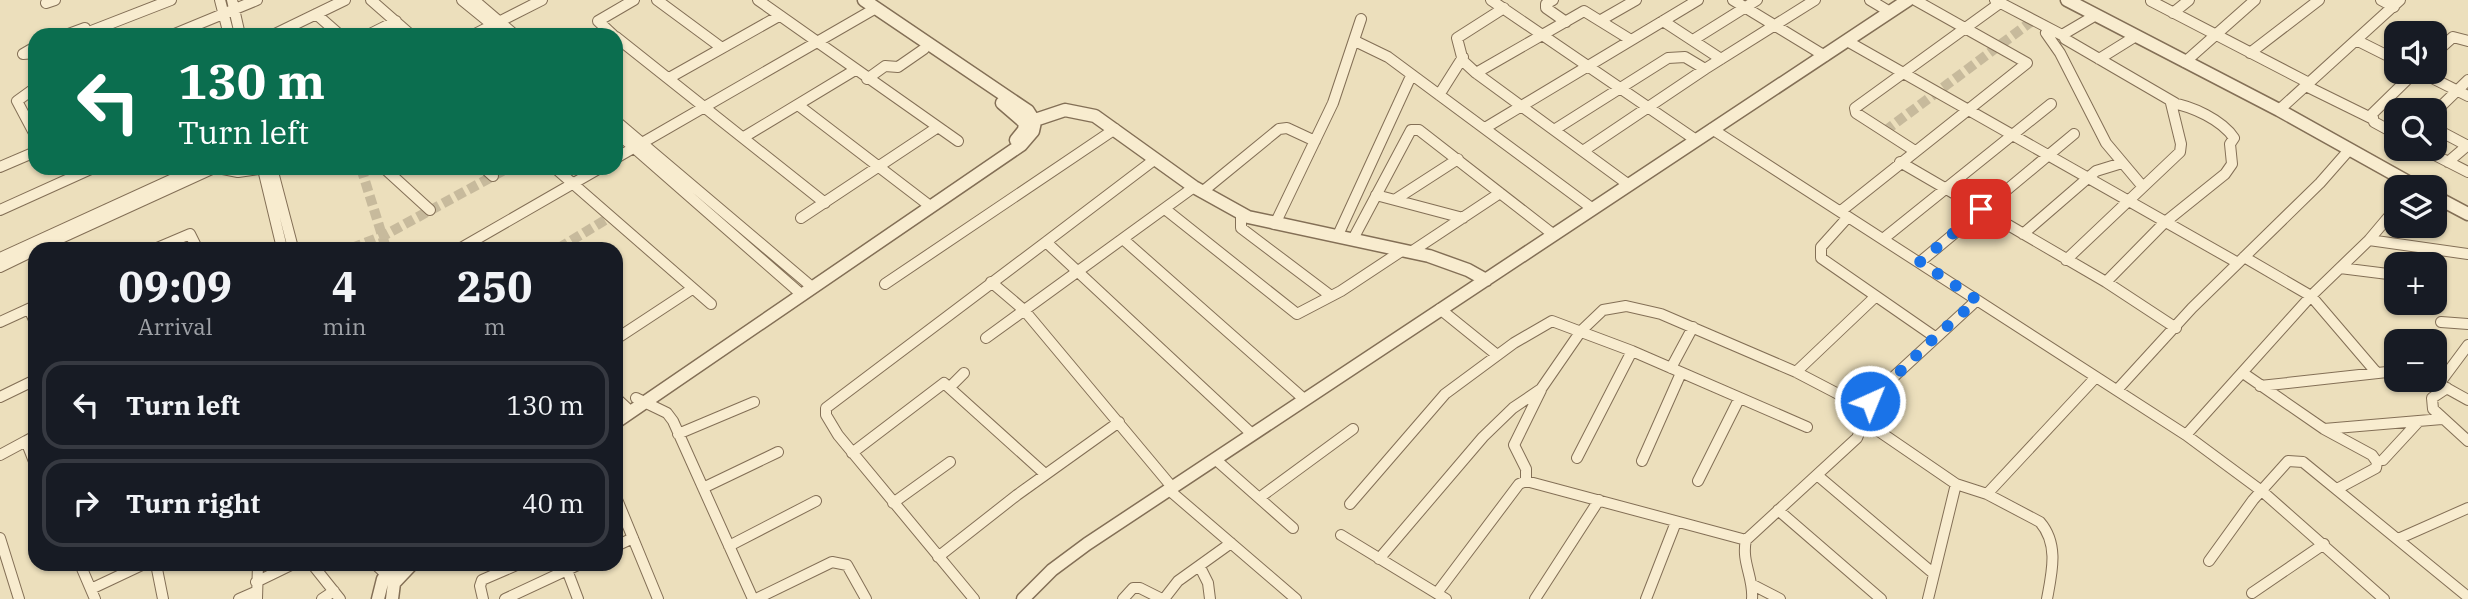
<!DOCTYPE html>
<html lang="en">
<head>
<meta charset="utf-8">
<style>
  :root { --surface:#171b24; --page:#242831; --text:#f1f3f6; --muted:#9ea1a6; --line:#363941 }
  body { margin:0; font-family:"IBM Plex Serif",serif; background:var(--page); color:var(--text); height:100vh; display:flex; flex-direction:column; font-size:26px; white-space:nowrap }
  * { box-sizing:border-box; margin:0 }
  p { font-size:23px; color:var(--muted) }
  .icon { flex:none; width:38px; height:38px; fill:none; stroke:currentColor; stroke-width:2; stroke-linecap:round; stroke-linejoin:round }
  .map { position:relative; flex:1; overflow:hidden }
  .panel { position:absolute; left:28px; top:242px; width:595px; height:329px; display:flex; flex-direction:column; background:var(--surface); border-radius:21px; box-shadow:0 2px 5px #0004 }
  .panel>* { flex:none }
  .banner { position:absolute; left:28px; top:28px; width:595px; height:147px; border-radius:21px; box-shadow:0 2px 5px #0004; background:#0b6e4f; color:#fff; overflow:hidden }
  .controls { position:absolute; left:2384px; top:21px; display:grid; gap:14px }
  .controls a { display:grid; place-items:center; width:63px; height:63px; border-radius:14px; background:var(--surface); box-shadow:0 2px 5px #0004; font-size:35px }
  .pin { position:absolute; display:grid; place-items:center; width:60px; height:60px; color:#fff; margin:-30px; border-radius:14px; box-shadow:0 4px 10px #0006 }
  .me { position:absolute; width:77px; margin:-38px; rotate:44deg; stroke-linejoin:round; filter:drop-shadow(0 0 5px #0008) }
  .turn { display:flex; align-items:center; gap:24px; height:147px; padding:0 35px; font-size:32px }
  .turn .icon { width:91px; height:91px; stroke-width:2.5 }
  .turn b { display:block; font-size:49px; line-height:60px }
  .eta { display:flex; justify-content:space-evenly; align-items:center; height:119px; text-align:center }
  .eta b { font-size:42px; font-weight:800; line-height:49px }
  ul { padding:0; list-style:none }
  li { display:flex; align-items:center; gap:21px; height:88px; margin:0 14px 10px; padding:0 21px; border:4px solid var(--line); border-radius:21px }
  li div { flex:1 }
  li b { display:block; font-size:26px }
  li em { font-style:normal }
  .map>svg:first-child { display:block }
  .lines { fill:none; stroke-linecap:round; stroke-linejoin:round }
  .minor-tunnel { stroke:#c7ba9c; stroke-width:10; stroke-dasharray:10 4.5; stroke-linecap:butt }
  .minor-casing { stroke:#836f56; stroke-width:12 }
  .tertiary-casing { stroke:#836f56; stroke-width:15 }
  .minor { stroke:#f8eccf; stroke-width:10 }
  .tertiary { stroke:#f8eccf; stroke-width:12 }
  .route { stroke:#1a73e8; stroke-width:12; stroke-dasharray:0 21.6 }
</style>
</head>
<body>
<div class="map">
<svg width="2468" height="599" viewBox="0 0 2468 599">
  <rect width="100%" height="100%" fill="#ecdfbc"/>
  <g class="lines">
    <path class="minor-tunnel" d="M 1885,131 L 2032,21
      M 361,168 L 386,248
      M 352,248 L 383,236 L 508,168
      M 559,248 L 610,217"/>
    <g class="minor-casing">
      <path id="minor" d="M 220,0 L 229,35
        M 232,0 L 240,35
        M 371,0 L 411,35
        M 462,0 L 505,35
        M 474,0 L 515,35
        M 657,0 L 722,48
        M 758,0 L 958,141
        M 1491,0 L 1696,140
        M 1553,0 L 1546,4 L 1546,8 L 1566,22
        M 1733,0 L 1825,56
        M 1870,0 L 1890,12
        M 1995,0 L 2062,35 L 2096,15
        M 2381,0 L 2394,7
        M 2151,1 L 2309,83
        M 46,3 L 55,0
        M 2173,13 L 2189,0
        M 316,14 L 340,35
        M 1601,20 L 1636,0
        M 1663,21 L 1721,59
        M 2049,30 L 2046,33 L 2060,53 L 2106,143 L 2143,187
        M 66,35 L 85,28
        M 81,35 L 171,0
        M 172,35 L 257,0
        M 273,35 L 345,0
        M 368,35 L 396,21
        M 473,35 L 542,0
        M 613,35 L 598,21 L 634,0
        M 616,37 L 825,203
        M 2065,39 L 2175,103
        M 1693,40 L 1757,0
        M 2356,40 L 2396,60
        M 1355,41 L 1388,57 L 1593,209
        M 1847,41 L 2238,263
        M 35,47 L 23,54 L 35,53
        M 2250,53 L 2319,0
        M 2434,54 L 2453,37 L 2468,41
        M 2099,59 L 2136,36
        M 2185,62 L 2255,0
        M 2420,72 L 2468,96
        M 1476,73 L 1463,61 L 1457,38 L 1504,8
        M 669,78 L 779,16
        M 867,79 L 885,66 L 898,67 L 924,49
        M 2306,86 L 2371,118
        M 35,88 L 17,101 L 35,135
        M 1439,95 L 1463,57
        M 798,105 L 930,206
        M 2279,110 L 2400,0
        M 2434,113 L 2468,80
        M 616,121 L 812,287
        M 1485,128 L 1698,0
        M 2434,128 L 2468,146
        M 1712,129 L 2186,435 L 2263,492 L 2384,599
        M 1554,130 L 1668,58 L 1685,57 L 1705,69
        M 616,132 L 801,294
        M 2396,134 L 2374,122 L 2372,114 L 2415,72
        M 744,137 L 855,70
        M 2423,149 L 2468,172
        M 1583,151 L 1705,69 L 1815,0
        M 1915,151 L 1856,113 L 1855,108 L 2000,3
        M 616,158 L 876,8
        M 1900,162 L 2106,282 L 2176,328
        M 2448,162 L 2468,145
        M 0,167 L 35,152
        M 218,168 L 238,172 L 265,168
        M 272,168 L 293,248
        M 384,168 L 430,210
        M 484,168 L 493,176
        M 555,168 L 711,304
        M 263,169 L 282,248
        M 1629,185 L 1476,73 L 1584,11 L 1631,40
        M 1202,192 L 1279,129 L 1287,128 L 1315,141
        M 1376,195 L 1463,218
        M 1396,199 L 1458,159
        M 1165,209 L 1297,314 L 1341,291 L 1403,250
        M 0,210 L 93,168
        M 1841,211 L 2027,63 L 1915,0
        M 1241,214 L 1241,228 L 1331,296
        M 1848,217 L 1821,247 L 1821,258 L 1935,337
        M 801,218 L 938,127
        M 1275,224 L 1333,103 L 1361,19
        M 2023,234 L 2096,171 L 2122,163
        M 1338,235 L 1411,76
        M 1353,239 L 1411,130 L 1419,130 L 1554,235
        M 1883,239 L 2051,104
        M 1124,240 L 1304,399
        M 2369,240 L 2468,254
        M 1046,242 L 1154,160
        M 39,248 L 214,168
        M 157,248 L 190,234 L 197,248
        M 461,248 L 600,168
        M 1411,252 L 1500,193
        M 2244,257 L 2311,296 L 2376,372
        M 0,258 L 197,168
        M 2066,260 L 2180,152 L 2181,144 L 2171,103 C 2192,106 2222,120 2234,138 L 2230,144 L 2232,164 L 2225,174 L 2164,223 L 2106,282
        M 1920,262 L 2074,134
        M 0,267 L 35,250
        M 2340,268 L 2396,275
        M 2434,279 L 2441,280
        M 991,282 L 1024,310 L 1172,487
        M 885,284 L 1115,129
        M 29,309 L 35,322
        M 1440,309 L 1497,355
        M 0,322 L 35,306
        M 2441,322 L 2468,324
        M 986,338 L 1194,187
        M 616,339 L 692,289
        M 1671,368 L 1693,327
        M 1796,372 L 1875,297
        M 2243,373 L 2324,429 L 2372,455 L 2377,462 L 2376,468 L 2337,489
        M 2432,380 L 2468,400
        M 2439,384 L 2468,345
        M 2260,386 L 2396,371
        M 950,387 L 964,373
        M 2447,388 L 2432,398 L 2433,409 L 2468,441
        M 2117,390 L 2192,308 L 2320,183 L 2349,150
        M 0,397 L 35,380
        M 616,398 L 631,412
        M 636,398 L 667,413 L 673,421 L 753,599
        M 1864,421 L 1956,484 L 1987,494 L 2040,522 C 2059,544 2052,572 2047,599
        M 2324,429 L 2442,419
        M 678,434 L 754,402
        M 2186,435 L 2311,296 L 2369,240 L 2396,208
        M 35,436 L 26,441 L 35,464
        M 852,453 L 944,383 L 1045,474
        M 0,455 L 26,441
        M 1577,458 L 1632,351
        M 1215,459 L 1293,528
        M 2383,460 L 2419,421
        M 1642,461 L 1681,373
        M 1817,475 L 1934,574
        M 1526,481 L 1526,469 L 1514,445 L 1541,390
        M 1698,481 L 1739,399
        M 703,488 L 778,452
        M 1169,490 L 1296,599
        M 1987,494 L 2096,377
        M 616,497 L 658,599
        M 1259,498 L 1353,429
        M 893,503 L 950,462
        M 1350,504 L 1445,394 L 1514,343 L 1552,321 L 1632,351 L 1807,427
        M 1778,510 L 1881,599
        M 1341,535 L 1446,599
        M 0,538 L 19,599
        M 2398,539 L 2468,508
        M 616,546 L 633,538
        M 729,546 L 816,501
        M 938,557 L 1017,495 L 1119,422
        M 1379,559 L 1483,437 L 1513,408 L 1541,389 L 1581,331 L 1603,310 L 1626,306 L 1661,314 L 1796,372 L 1865,408
        M 2209,561 L 2253,500 L 2288,461 L 2303,462 L 2468,597
        M 80,564 L 95,599
        M 156,564 L 163,599
        M 312,564 L 340,599
        M 375,564 L 390,578
        M 1200,567 L 1208,583 L 1210,599
        M 567,570 L 578,599
        M 256,582 L 293,564
        M 1751,584 L 1780,599
        M 91,589 L 144,564
        M 1437,593 L 1519,484 L 1526,481 L 1746,540
        M 2252,593 L 2324,544
        M 239,599 L 255,592
        M 257,599 L 258,564
        M 322,599 L 334,591
        M 483,599 L 480,586 L 482,580 L 519,564
        M 505,599 L 580,564
        M 756,599 L 832,562 L 847,565 L 866,599
        M 974,599 L 838,435 L 826,415 L 826,408 L 1046,242 L 1252,434
        M 1123,599 L 1133,588 L 1140,588 L 1162,599
        M 1164,599 L 1178,581 L 1231,543
        M 1535,599 L 1599,500
        M 1646,599 L 1676,522
        M 1752,599 C 1754,578 1741,562 1746,540 L 1857,438 L 1876,393 L 1977,300
        M 1928,599 L 1956,484"/>
    </g>
    <g class="tertiary-casing">
      <path id="tertiary" d="M 2067,0 L 2279,110 L 2417,187
        M 1002,103 L 1025,123 L 1024,130 L 1016,140
        M 1029,122 L 1065,110 L 1095,116 L 1194,187 L 1248,217 L 1429,256 L 1468,270 L 1486,280
        M 2434,196 L 2468,214
        M 616,422 L 1021,145 L 1033,131 L 1035,122 L 1028,111 L 864,0
        M 378,599 L 383,579 L 397,564
        M 392,599 L 394,583 L 412,564
        M 1023,599 L 1052,570 L 1087,544 L 1908,0"/>
    </g>
    <use href="#minor" class="minor"/>
    <use href="#tertiary" class="tertiary"/>
  </g>
  <g class="lines">
    <path class="route" d="M 1870,401 L 1935,337 L 1977,300 L 1920,262 L 1981,209"/>
  </g>
</svg>
<div class="controls">
<a><svg class="icon" aria-label="sound" viewBox="0 0 24 24"><path d="M4 9h4l5-4v14l-5-4H4zM17 9q2 3 0 6"/></svg></a>
<a><svg class="icon" aria-label="search" viewBox="0 0 24 24"><circle cx="10" cy="10" r="6"/><path d="M15 15l6 6"/></svg></a>
<a><svg class="icon" aria-label="layers" viewBox="0 0 24 24"><path d="M12 4l9 5-9 5-9-5zM3 14l9 5 9-5"/></svg></a>
<a>+</a>
<a>−</a>
</div>
<div class="pin" style="left:1981px;top:209px;background:#d93025"><svg class="icon" aria-label="arrive" viewBox="0 0 24 24"><path d="M6 21V4h12l-3 4 3 4H6"/></svg></div>
<svg class="me" style="left:1870px;top:401px" viewBox="-20 -20 40 40"><circle r="17" fill="#1a73e8" stroke="#fff" stroke-width="3"/><path d="M0-11L8 9 0 5-8 9z" fill="#fff"/></svg>
<div class="banner">
<div class="turn"><svg class="icon" aria-label="left" viewBox="0 0 24 24"><path d="M17 20v-9H6M10 6l-5 5 5 5"/></svg><div><b>130 m</b>Turn left</div></div>
</div>
<section class="panel">
<div class="eta">
<div><b>09:09</b><p>Arrival</p></div>
<div><b>4</b><p>min</p></div>
<div><b>250</b><p>m</p></div>
</div>
<ul>
<li><svg class="icon" aria-label="left" viewBox="0 0 24 24"><path d="M17 20v-9H6M10 6l-5 5 5 5"/></svg><div><b>Turn left</b></div><em>130 m</em></li>
<li><svg class="icon" aria-label="right" viewBox="0 0 24 24"><path d="M7 20v-9h11M14 6l5 5-5 5"/></svg><div><b>Turn right</b></div><em>40 m</em></li>
</ul>
</section>
</div>
</body>
</html>
